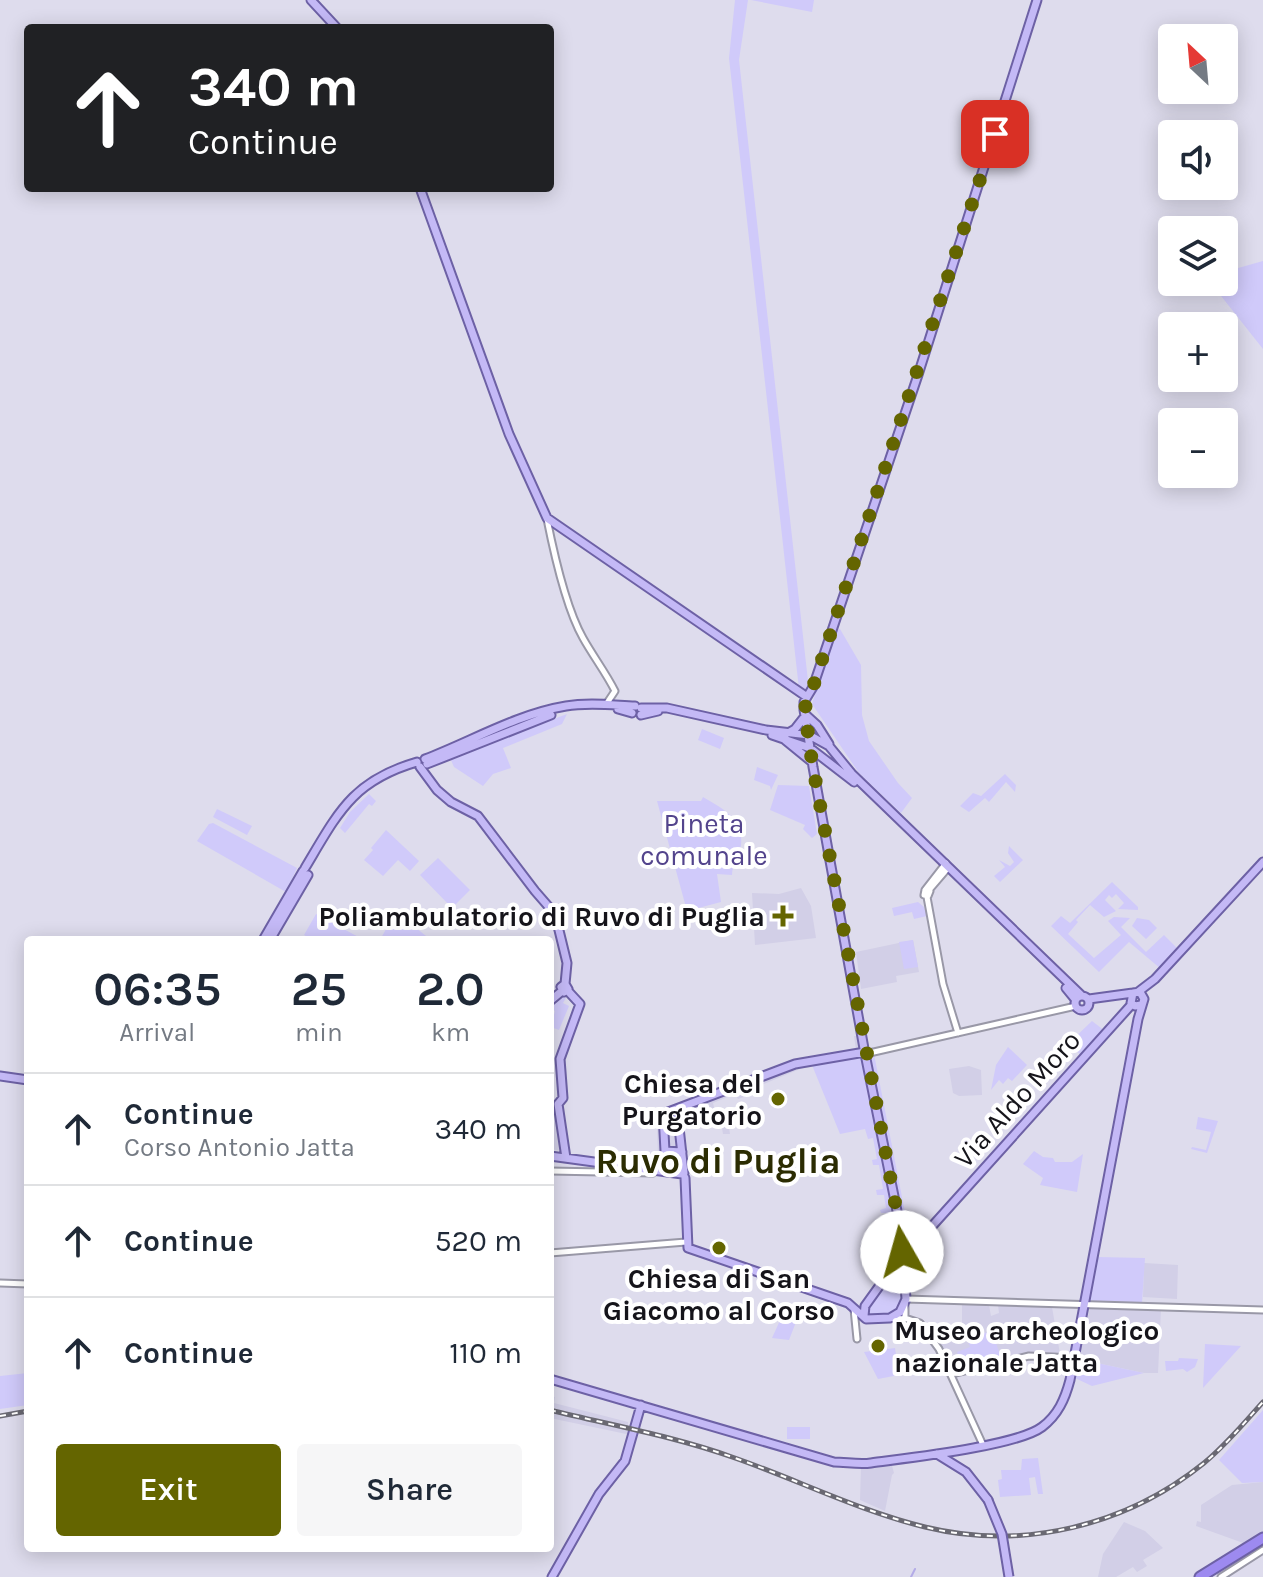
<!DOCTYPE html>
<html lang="en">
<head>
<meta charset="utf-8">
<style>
  :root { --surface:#fff; --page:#f6f6f7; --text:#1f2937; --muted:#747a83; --line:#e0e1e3; --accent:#646500 }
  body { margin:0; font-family:Karla,sans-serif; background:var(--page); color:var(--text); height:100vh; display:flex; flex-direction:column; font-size:30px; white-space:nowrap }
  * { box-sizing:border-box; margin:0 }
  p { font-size:26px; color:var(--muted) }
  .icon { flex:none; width:44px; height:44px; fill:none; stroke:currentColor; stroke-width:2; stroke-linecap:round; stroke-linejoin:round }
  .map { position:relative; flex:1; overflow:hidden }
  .sheet { position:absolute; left:24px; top:936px; width:530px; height:616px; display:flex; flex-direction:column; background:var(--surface); border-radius:8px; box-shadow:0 4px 20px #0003 }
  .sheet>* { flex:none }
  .banner { position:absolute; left:24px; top:24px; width:530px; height:168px; border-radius:8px; box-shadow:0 4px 20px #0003; background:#202124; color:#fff; overflow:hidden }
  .needle { width:52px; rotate:334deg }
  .controls { position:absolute; left:1158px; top:24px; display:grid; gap:16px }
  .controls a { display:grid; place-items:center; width:80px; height:80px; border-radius:8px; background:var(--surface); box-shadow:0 4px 20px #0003; font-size:40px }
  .pin { position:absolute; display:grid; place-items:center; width:68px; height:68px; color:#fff; margin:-34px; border-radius:16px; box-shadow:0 4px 12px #0006 }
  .me { position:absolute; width:88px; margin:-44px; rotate:353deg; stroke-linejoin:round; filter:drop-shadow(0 0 6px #0008) }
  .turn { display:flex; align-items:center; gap:28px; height:168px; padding:0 32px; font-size:36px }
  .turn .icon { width:104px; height:104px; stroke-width:2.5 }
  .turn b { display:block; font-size:56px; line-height:68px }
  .eta { display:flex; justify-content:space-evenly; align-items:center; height:136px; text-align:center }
  .eta b { font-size:48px; font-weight:600; line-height:56px }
  .button { display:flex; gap:16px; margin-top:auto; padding:16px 32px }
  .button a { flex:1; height:92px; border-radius:8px; background:var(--accent); color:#fff; font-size:32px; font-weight:600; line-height:92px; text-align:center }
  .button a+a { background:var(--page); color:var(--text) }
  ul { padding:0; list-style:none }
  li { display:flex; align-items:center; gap:24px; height:112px; padding:0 32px; border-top:2px solid var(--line) }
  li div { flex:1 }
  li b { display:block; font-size:30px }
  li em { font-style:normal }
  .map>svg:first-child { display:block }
  .built { fill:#d2cfe7 }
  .green { fill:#d0cafa }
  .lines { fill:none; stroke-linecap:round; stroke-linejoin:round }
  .stream { stroke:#b3abe7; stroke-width:2 }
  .minor-casing { stroke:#9998a7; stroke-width:9 }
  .major-casing { stroke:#6d61a5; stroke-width:11 }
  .highway-casing { stroke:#6d61a5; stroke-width:13 }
  .minor { stroke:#fff; stroke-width:5 }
  .major { stroke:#c4b9f6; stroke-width:7 }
  .highway { stroke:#9d8af0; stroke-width:9 }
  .rail-casing { stroke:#6a6973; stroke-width:5 }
  .rail { stroke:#fff; stroke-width:2; stroke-dasharray:6; stroke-linecap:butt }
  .major-bridge-casing { stroke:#6d61a5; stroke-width:11; stroke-linecap:butt }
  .major-bridge { stroke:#c4b9f6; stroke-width:7 }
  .route { stroke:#646500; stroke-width:14; stroke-dasharray:0 25.2 }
  .poi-dot { fill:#646500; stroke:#fff; stroke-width:3 }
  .labels { text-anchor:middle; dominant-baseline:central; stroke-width:8; stroke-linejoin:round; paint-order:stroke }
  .park-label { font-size:28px; fill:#53448c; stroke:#fff }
  .poi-label { font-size:28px; font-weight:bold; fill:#15141a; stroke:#fff; text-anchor:end }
  .street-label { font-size:28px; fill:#15141a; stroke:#fff }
  .district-label { font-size:36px; font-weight:bold; fill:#2b2c02; stroke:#fff }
</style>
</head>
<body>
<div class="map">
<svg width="1263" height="1577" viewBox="0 0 1263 1577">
  <rect width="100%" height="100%" fill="#dedced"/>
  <path class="built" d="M 801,888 L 811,906 L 816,938 L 755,945 L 752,893 L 779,894 Z
    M 913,940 L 919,972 L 896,976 L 897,982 L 861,989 L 856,952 Z
    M 854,1036 L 859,1036 L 861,1049 L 873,1047 L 875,1055 L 812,1064 L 752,1089 L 753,1092 L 747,1096 L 738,1099 L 735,1094 L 713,1103 L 718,1124 L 728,1122 L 730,1134 L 723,1134 L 722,1128 L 715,1129 L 709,1104 L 684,1114 L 686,1157 L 658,1157 L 657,1124 L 648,1125 L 650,1114 L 791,1060 L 856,1050 Z
    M 969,1066 L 981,1070 L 982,1095 L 959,1096 L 953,1093 L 949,1069 Z
    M 554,1103 L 562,1151 L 550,1149 L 550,1104 Z
    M 1144,1263 L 1178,1265 L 1177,1299 L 1143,1297 Z
    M 962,1305 L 989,1305 L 991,1316 L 999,1313 L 998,1305 L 1052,1307 L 1060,1354 L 1031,1353 L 954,1372 L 937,1338 L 962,1335 Z
    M 1090,1308 L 1161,1309 L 1158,1373 L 1144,1373 L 1078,1359 Z
    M 550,1396 L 555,1397 L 554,1403 L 628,1422 L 628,1426 L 633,1427 L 631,1435 L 550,1418 Z
    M 891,1462 L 894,1473 L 892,1475 L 885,1511 L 860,1500 L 861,1467 Z
    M 1263,1482 L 1263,1533 L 1246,1544 L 1196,1526 L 1197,1521 L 1201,1522 L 1201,1505 L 1232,1485 Z
    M 1124,1522 L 1145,1531 L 1163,1548 L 1143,1560 L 1147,1566 L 1137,1572 L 1133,1567 L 1116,1577 L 1098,1577 L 1103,1554 Z"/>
  <path class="green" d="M 735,0 L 748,0 L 739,60 L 809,690 L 799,689 L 729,58 Z
    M 751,0 L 814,0 L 812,12 Z
    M 1263,261 L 1263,349 L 1210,282 L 1224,282 L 1224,272 Z
    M 840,629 L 861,665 L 862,715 L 869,741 L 898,783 L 912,798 L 901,813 L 859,773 L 812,704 L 836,630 Z
    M 567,714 L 562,724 L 503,748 L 511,768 L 493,774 L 483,786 L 454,767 L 450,758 Z
    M 702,729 L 724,738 L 720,749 L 698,740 Z
    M 757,767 L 778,775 L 771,790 L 770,786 L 754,780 Z
    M 1005,774 L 1016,785 L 1015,792 L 1006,782 L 989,802 L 985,798 L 969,812 L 960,806 L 973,793 L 981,796 Z
    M 778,785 L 809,786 L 817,834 L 812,838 L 803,829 L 805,825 L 770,810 Z
    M 369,794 L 376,801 L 372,806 L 369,804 L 345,833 L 340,828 L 350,812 Z
    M 703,797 C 722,808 744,819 741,845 C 740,856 732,864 732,875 L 717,874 L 721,902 L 687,911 L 657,801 L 701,801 Z
    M 217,809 L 252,826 L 247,835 L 213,817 Z
    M 213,823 L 297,868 L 286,892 L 197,841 L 209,824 Z
    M 386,830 L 419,861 L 410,871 L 398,860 L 383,876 L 364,860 L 373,850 L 371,848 Z
    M 1009,846 L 1023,860 L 1000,882 L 994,876 L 1005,867 L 999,860 L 1010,866 L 1014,862 L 1008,853 Z
    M 438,858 L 470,890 L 452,908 L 420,875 Z
    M 1112,882 L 1138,907 L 1138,910 L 1118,909 L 1124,903 L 1116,894 L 1112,898 L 1109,895 L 1105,900 L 1116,911 L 1104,917 L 1090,905 L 1076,920 L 1078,922 L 1068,934 L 1094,958 L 1121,935 L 1108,921 L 1114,917 L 1130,918 L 1121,927 L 1146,952 L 1164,935 L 1176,947 L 1177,949 L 1161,969 L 1129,942 L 1099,972 L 1051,926 L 1061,916 L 1070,923 Z
    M 918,902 L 924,907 L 927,916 L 914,919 L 912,912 L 894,916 L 892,908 Z
    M 316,914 L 364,940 L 314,940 L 304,935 Z
    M 392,918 L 410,923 L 431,940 L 380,940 Z
    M 1137,918 L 1149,920 L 1157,928 L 1146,939 L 1132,926 Z
    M 913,940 L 918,967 L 904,969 L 899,942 Z
    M 560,995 L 566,998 L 563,1003 L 569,1006 L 559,1030 L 551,1027 L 555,1011 L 551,1008 Z
    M 1092,1021 L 1105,1031 L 1082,1056 L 1068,1044 Z
    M 1008,1047 L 1027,1065 L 1012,1081 L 1008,1078 L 1003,1084 L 999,1080 L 991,1090 L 996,1065 Z
    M 874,1054 L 911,1243 L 890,1251 L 890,1245 L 893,1244 L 891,1232 L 885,1233 L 884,1230 L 890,1228 L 887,1213 L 881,1213 L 880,1210 L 886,1208 L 884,1195 L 877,1195 L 876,1190 L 883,1189 L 879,1165 L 873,1165 L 872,1160 L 877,1159 L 873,1138 L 868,1139 L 865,1129 L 840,1134 L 812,1065 Z
    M 1198,1117 L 1218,1121 L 1207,1153 L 1191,1149 L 1192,1147 L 1206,1150 L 1211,1132 L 1196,1129 Z
    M 1034,1151 L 1043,1157 L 1053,1158 L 1055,1162 L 1072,1162 L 1083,1154 L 1077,1192 L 1040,1185 L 1043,1178 L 1023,1164 Z
    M 1097,1257 L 1145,1258 L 1142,1303 L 1089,1301 Z
    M 896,1273 L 900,1276 L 903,1301 L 895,1314 L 866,1316 L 865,1310 Z
    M 782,1316 L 796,1322 L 789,1340 L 772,1338 Z
    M 992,1332 L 1002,1360 L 963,1368 L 957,1352 L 970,1347 L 966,1335 Z
    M 1205,1344 L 1241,1346 L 1203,1388 Z
    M 895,1348 L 899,1375 L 878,1379 L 864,1352 Z
    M 1179,1358 L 1198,1359 L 1195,1367 L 1187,1372 L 1183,1369 L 1166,1371 L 1165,1361 L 1178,1361 Z
    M 1078,1359 L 1144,1373 L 1092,1386 L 1075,1378 Z
    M 28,1373 L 28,1405 L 0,1409 L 0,1376 Z
    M 1263,1410 L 1263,1482 L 1242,1483 L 1219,1460 Z
    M 787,1427 L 810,1427 L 810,1439 L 787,1439 Z
    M 1038,1458 L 1043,1494 L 1038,1494 L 1035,1477 L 1029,1478 L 1031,1495 L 1000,1497 L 998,1480 L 1002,1479 L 1001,1470 L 1021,1470 L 1022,1459 Z"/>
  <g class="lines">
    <path class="stream" d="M 911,1577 L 915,1569"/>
    <g class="minor-casing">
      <path id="minor" d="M 547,519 C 554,554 566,608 583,638 C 593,656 606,673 615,691 L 607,703
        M 925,890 L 946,863 L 947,869 L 929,890
        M 925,890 L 930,891 L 928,896 L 924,895 Z
        M 927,897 L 943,984 L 958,1033
        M 865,1054 L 1076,1006
        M 550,1171 L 653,1173
        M 550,1253 L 686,1242
        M 0,1283 L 28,1284
        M 906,1299 L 1263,1310
        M 854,1309 L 857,1339
        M 891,1318 L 905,1319 L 905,1304
        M 905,1318 L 920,1323 L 939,1349 L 983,1445
        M 951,1374 L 1029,1356 L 1075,1358
        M 1221,1577 L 1263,1550"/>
    </g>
    <g class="major-casing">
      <path id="major" d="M 311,0 L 337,28
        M 420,188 L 509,434 L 547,518 L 807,697
        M 641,708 L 667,708 L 766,730 L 809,735 L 829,746 L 852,774 L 1081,995
        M 618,709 L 632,713
        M 641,715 L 658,711
        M 806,715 L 817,725 L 829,744
        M 788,733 L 795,729 L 806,715
        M 772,735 L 810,748 L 854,782
        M 785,740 L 812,762
        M 425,759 C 470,742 517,714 566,706 C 588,702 612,705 635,706
        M 427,764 L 551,715
        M 420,767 L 437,790 L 451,802 L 478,816 L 535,891 L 555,914 L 567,963 L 565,984
        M 305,868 C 338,813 352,781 417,762
        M 263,940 L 303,871
        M 270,940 L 308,875
        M 565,984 L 568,989 L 564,992 L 561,987 Z
        M 1066,988 L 1075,999
        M 1138,992 L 1155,979 L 1263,862
        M1075 1003a7 7 0 1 1 14 0a7 7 0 1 1-14 0Z
        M 1089,999 L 1133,993
        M 550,1001 L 562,991
        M 0,1076 L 28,1080
        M 677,1109 L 684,1173
        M 682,1152 L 665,1151 L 663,1114 L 795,1064 L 865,1052
        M 550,1156 L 682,1174
        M 566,1158 L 558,1104 L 563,1098 L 560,1059 L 580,1004 L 567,990
        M 685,1178 L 688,1248 L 848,1303 L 866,1319 L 890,1318 L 900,1312 L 906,1299 L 903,1255
        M 905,1250 L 865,1054 L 813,767 L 804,710 L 804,702 L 813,687 L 918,375 L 1037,0
        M 907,1254 L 1132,1004
        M 864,1316 L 865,1306 L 901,1256
        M 550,1379 L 834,1462 C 846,1462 859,1465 871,1463 C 907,1458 1017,1446 1042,1427 C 1058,1415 1065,1399 1070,1380 L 1138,1019 L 1144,999 L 1140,992 L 1133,993 L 1131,1003 L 1135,1006 L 1141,1005
        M 937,1454 L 966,1472 L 988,1500
        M 552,1577 L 599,1494 L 625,1461 L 641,1405"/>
    </g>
    <g class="highway-casing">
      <path id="highway" d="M 1200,1577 L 1263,1538"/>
    </g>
    <use href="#minor" class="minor"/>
    <use href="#major" class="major"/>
    <use href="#highway" class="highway"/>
    <g class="rail-casing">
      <path id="rail" d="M 550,1410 C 610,1425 673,1436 732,1457 C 796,1479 859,1511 925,1527 C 1023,1551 1126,1526 1204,1463 C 1226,1445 1244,1423 1263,1402
        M 0,1416 L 28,1411"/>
    </g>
    <use href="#rail" class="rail"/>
    <g class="major-bridge-casing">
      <path id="major-bridge" d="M 988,1500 L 1002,1534 L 1009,1577"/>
    </g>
    <use href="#major-bridge" class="major-bridge"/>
  </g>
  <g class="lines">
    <path class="route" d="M 902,1252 L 900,1229 L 812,762 L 805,712 L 806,700 L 813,687 L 995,134"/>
  </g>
  <g class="poi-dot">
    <path d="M779 904h8v8h8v8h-8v8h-8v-8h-8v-8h8z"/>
    <circle cx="778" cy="1099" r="8"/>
    <circle cx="719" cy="1248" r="8"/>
    <circle cx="878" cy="1346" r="8"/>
  </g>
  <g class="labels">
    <g class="park-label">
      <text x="704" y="823">Pineta<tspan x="704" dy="32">comunale</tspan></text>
    </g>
    <g class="poi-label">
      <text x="765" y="916">Poliambulatorio di Ruvo di Puglia</text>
      <text x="762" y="1083">Chiesa del<tspan x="762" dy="32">Purgatorio</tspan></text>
      <text x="719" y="1278" text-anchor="middle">Chiesa di San<tspan x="719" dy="32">Giacomo al Corso</tspan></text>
      <text x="894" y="1330" text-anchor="start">Museo archeologico<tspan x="894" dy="32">nazionale Jatta</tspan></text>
    </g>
    <g class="street-label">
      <text transform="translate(1017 1099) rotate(-48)">Via Aldo Moro</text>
    </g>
    <g class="district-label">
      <text x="718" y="1161">Ruvo di Puglia</text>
    </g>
  </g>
</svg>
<div class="controls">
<a><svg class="needle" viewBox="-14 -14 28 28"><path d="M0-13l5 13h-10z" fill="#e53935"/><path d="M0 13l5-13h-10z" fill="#747a83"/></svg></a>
<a><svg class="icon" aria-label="sound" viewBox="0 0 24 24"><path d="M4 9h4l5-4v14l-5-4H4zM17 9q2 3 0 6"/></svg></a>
<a><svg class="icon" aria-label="layers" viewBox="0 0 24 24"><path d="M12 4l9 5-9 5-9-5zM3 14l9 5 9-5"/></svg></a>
<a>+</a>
<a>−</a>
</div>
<div class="pin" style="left:995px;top:134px;background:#d93025"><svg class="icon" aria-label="arrive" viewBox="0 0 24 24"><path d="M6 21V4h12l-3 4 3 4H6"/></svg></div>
<svg class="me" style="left:902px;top:1252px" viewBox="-20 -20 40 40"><circle r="19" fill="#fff"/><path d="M0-13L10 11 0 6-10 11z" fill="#646500"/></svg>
<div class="banner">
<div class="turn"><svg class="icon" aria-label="ahead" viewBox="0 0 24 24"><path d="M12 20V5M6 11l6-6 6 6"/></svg><div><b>340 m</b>Continue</div></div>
</div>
<section class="sheet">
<div class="eta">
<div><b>06:35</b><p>Arrival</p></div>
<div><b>25</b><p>min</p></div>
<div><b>2.0</b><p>km</p></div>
</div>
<ul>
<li><svg class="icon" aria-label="ahead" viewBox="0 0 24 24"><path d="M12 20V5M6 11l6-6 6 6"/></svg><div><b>Continue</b><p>Corso Antonio Jatta</p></div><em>340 m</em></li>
<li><svg class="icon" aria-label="ahead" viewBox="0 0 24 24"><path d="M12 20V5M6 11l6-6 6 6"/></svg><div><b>Continue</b></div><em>520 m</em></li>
<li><svg class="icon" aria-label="ahead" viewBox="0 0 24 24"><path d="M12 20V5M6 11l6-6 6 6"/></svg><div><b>Continue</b></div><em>110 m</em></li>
</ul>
<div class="button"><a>Exit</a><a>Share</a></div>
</section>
</div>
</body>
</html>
